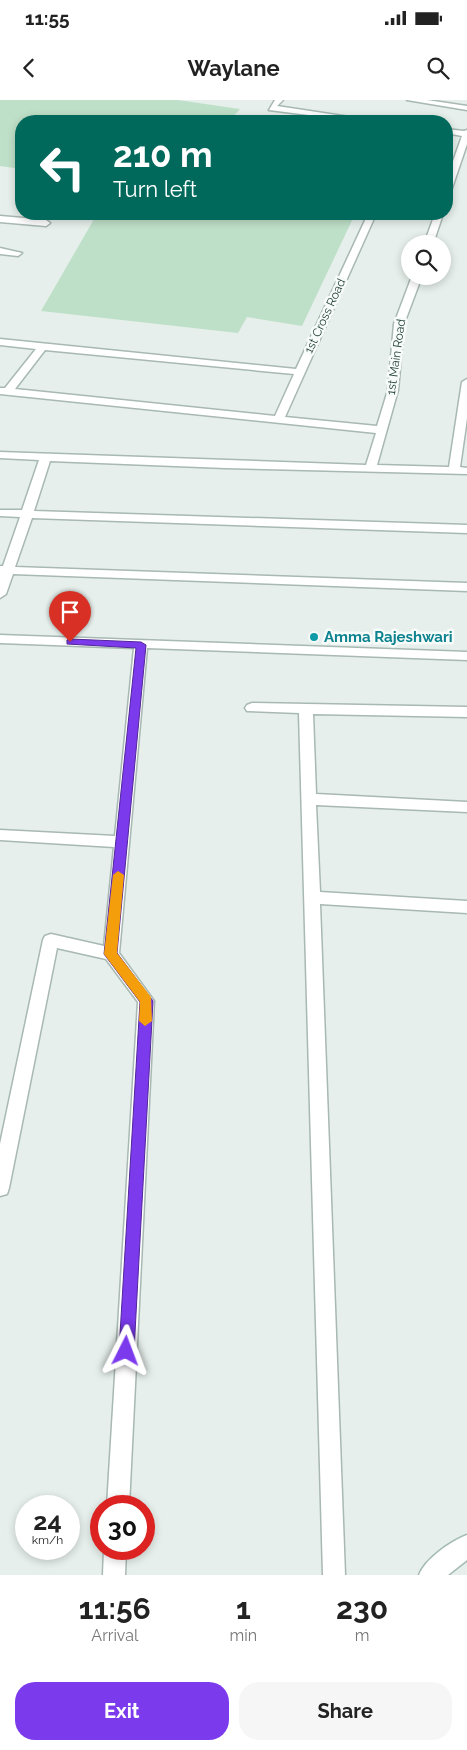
<!DOCTYPE html>
<html lang="en">
<head>
<meta charset="utf-8">
<style>
  :root { --surface:#fff; --page:#f6f6f6; --text:#222; --muted:#767676; --accent:#7c3aed }
  body { margin:0; font-family:Raleway,sans-serif; background:var(--page); color:var(--text); height:100vh; display:flex; flex-direction:column; font-size:19px; white-space:nowrap }
  * { box-sizing:border-box; margin:0 }
  p { font-size:16px; color:var(--muted) }
  .icon { flex:none; width:28px; height:28px; fill:none; stroke:currentColor; stroke-width:2; stroke-linecap:round; stroke-linejoin:round }
  .map { position:relative; height:1475px; overflow:hidden }
  .panel { display:flex; flex-direction:column; background:var(--surface); flex:1 }
  .panel>* { flex:none }
  .guide { position:absolute; left:15px; top:15px; width:438px; height:105px; border-radius:20px; box-shadow:0 2px 8px #0003; background:#00695c; color:#fff; overflow:hidden }
  .buttons { position:absolute; left:401px; top:135px; display:grid; gap:10px }
  .buttons a { display:grid; place-items:center; width:50px; height:50px; border-radius:50%; background:var(--surface); box-shadow:0 2px 8px #0003; font-size:25px }
  .speed { position:absolute; left:15px; top:1395px; display:flex; gap:10px; font-size:25px; font-weight:700; text-align:center }
  .speed>* { display:grid; place-content:center; width:65px; height:65px; border-radius:50%; background:var(--surface); box-shadow:0 2px 8px #0003; line-height:1 }
  .speed small { font-size:12px; font-weight:400 }
  .speed .limit { border:8px solid #d22; background:#fff; color:#111 }
  .pin { position:absolute; display:grid; place-items:center; width:42px; height:42px; color:#fff; margin:-51px -21px; border-radius:50% 50% 50% 0; rotate:-45deg; box-shadow:0 0 5px #0007 }
  .pin .icon { rotate:45deg }
  .me { position:absolute; width:55px; margin:-28px; rotate:3deg; stroke-linejoin:round; filter:drop-shadow(0 0 4px #0008) }
  .turn { display:flex; align-items:center; gap:18px; height:105px; padding:0 15px; font-size:22px }
  .turn .icon { width:65px; height:65px; stroke-width:2.5 }
  .turn b { display:block; font-size:35px; line-height:42px }
  .eta { display:flex; justify-content:space-evenly; align-items:center; height:85px; text-align:center }
  .eta b { font-size:30px; font-weight:700; line-height:35px }
  .button { display:flex; gap:10px; margin-top:auto; padding:10px 15px }
  .button a { flex:1; height:58px; border-radius:20px; background:var(--accent); color:#fff; font-size:20px; font-weight:700; line-height:58px; text-align:center }
  .button a+a { background:var(--page); color:var(--text) }
  .status { display:flex; justify-content:space-between; align-items:center; height:35px; padding:0 25px; background:var(--surface); direction:ltr }
  .status svg { height:14px; fill:currentColor }
  header { display:flex; justify-content:space-between; align-items:center; height:65px; padding:0 15px; background:var(--surface); font-size:22px; font-weight:700 }
  .map>svg:first-child { display:block }
  .green { fill:#bfe0c8 }
  .lines { fill:none; stroke-linecap:round; stroke-linejoin:round }
  .street-casing { stroke:#a8b8b2; stroke-width:3 }
  .secondary-casing { stroke:#a4bbb3; stroke-width:3 }
  .street { fill:#fff; fill-rule:evenodd }
  .secondary { fill:#fff; fill-rule:evenodd }
  .route { fill:#7c3aed; stroke:#51269a }
  .slow { fill:#f59e0b }
  .culture-dot { fill:#0f9aa8; stroke:#f7fbf9; stroke-width:2 }
  .labels { text-anchor:middle; dominant-baseline:central; stroke-width:5; stroke-linejoin:round; paint-order:stroke }
  .far-street-label { font-size:12px; fill:#24423a; stroke:#f7fbf9 }
  .culture-label { font-size:15px; font-weight:bold; fill:#0d838f; stroke:#f7fbf9; text-anchor:start }
</style>
</head>
<body>
<div class="status"><b>11:55</b><svg viewBox="0 0 49 12"><path d="M0 12V9h3v3zM5 12V6h3v6zM10 12V3h3v9zM15 12V0h3v12zM26 1h20v11H26zM47 4h2v5h-2z"/></svg></div>
<header><svg class="icon" aria-label="back" viewBox="0 0 24 24"><path d="M15 5l-7 7 7 7"/></svg>Waylane<svg class="icon" aria-label="search" viewBox="0 0 24 24"><circle cx="10" cy="10" r="6"/><path d="M15 15l6 6"/></svg></header>
<div class="map">
<svg width="467" height="1475" viewBox="0 0 467 1475">
  <rect width="100%" height="100%" fill="#e6efeb"/>
  <path class="green" d="M 0,0 L 178,0 L 240,9 L 232,18 L 255,21 L 21,21 L 21,69 L 0,66 Z
    M 97,114 L 355,114 L 302,226 L 247,217 L 238,233 L 41,211 Z"/>
  <g class="lines">
    <g class="street-casing">
      <path id="street" d="M 275,0 L 283,0 L 277,6 L 376,21 L 356,21 L 269,10 Z
        M 407,0 L 427,0 L 467,6 L 467,10 Z
        M 446,29 L 464,31 L 467,30 L 467,44 L 450,94 L 446,96 L 446,81 L 462,36 L 446,33 Z
        M 368,114 L 376,114 L 285,317 L 377,326 L 388,290 L 394,224 L 412,176 L 422,176 L 404,224 L 398,290 L 377,365 L 449,367 L 462,282 L 467,279 L 467,318 L 460,367 L 467,368 L 467,374 L 225,368 L 50,361 L 34,411 L 467,425 L 467,433 L 32,418 L 15,467 L 467,483 L 467,491 L 13,474 L 6,494 L 0,498 L 0,466 L 3,466 L 20,417 L 0,416 L 0,410 L 22,410 L 39,360 L 0,358 L 0,352 L 366,365 L 376,333 L 0,294 L 0,288 L 5,288 L 36,249 L 0,245 L 0,239 L 296,269 ZM 45,250 L 294,274 L 275,316 L 15,289 Z
        M 435,114 L 443,114 L 433,144 L 424,144 Z
        M 0,116 L 46,120 L 50,123 L 46,126 L 0,122 Z
        M 0,148 L 22,153 L 18,156 L 0,154 Z
        M 0,535 L 467,552 L 467,560 L 147,548 L 119,853 L 154,901 L 129,1406 L 107,1406 L 138,902 L 106,859 L 57,848 L 9,1088 L 7,1094 L 0,1096 L 0,1044 L 43,840 L 45,836 L 51,834 L 104,846 L 114,747 L 0,740 L 0,730 L 115,736 L 134,548 L 0,543 Z
        M 252,603 L 467,607 L 467,617 L 313,614 L 316,694 L 467,702 L 467,712 L 316,705 L 320,792 L 467,801 L 467,813 L 320,804 L 345,1475 L 323,1475 L 299,613 L 247,611 L 245,608 L 247,605 Z
        M 104,1449 L 126,1449 L 125,1475 L 103,1475 Z"/>
    </g>
    <g class="secondary-casing">
      <path id="secondary" d="M 467,1435 L 467,1460 L 448,1475 L 419,1475 C 425,1459 451,1441 467,1435 Z"/>
    </g>
    <use href="#street" class="street"/>
    <use href="#secondary" class="secondary"/>
  </g>
  <path class="route" d="M 70,539 L 141,542 L 146,545 L 117,853 L 153,901 L 134,1251 L 132,1256 L 126,1258 L 121,1256 L 119,1251 L 140,902 L 104,854 L 136,548 L 67,544 L 67,540 Z"/>
  <path class="slow" d="M 118,771 L 124,775 L 117,853 L 151,897 L 152,921 L 145,926 L 139,921 L 140,902 L 104,854 L 113,775 Z"/>
  <circle class="culture-dot" cx="314" cy="537" r="5"/>
  <g class="labels">
    <g class="far-street-label">
      <text transform="translate(325 216) rotate(-65)">1st Cross Road</text>
      <text transform="translate(396 257) rotate(-82)">1st Main Road</text>
    </g>
    <g class="culture-label">
      <text x="324" y="537">Amma Rajeshwari</text>
    </g>
  </g>
</svg>
<div class="buttons">
<a><svg class="icon" aria-label="search" viewBox="0 0 24 24"><circle cx="10" cy="10" r="6"/><path d="M15 15l6 6"/></svg></a>
</div>
<div class="speed"><div>24<small>km/h</small></div><div class="limit">30</div></div>
<div class="pin" style="left:70px;top:542px;background:#d93025"><svg class="icon" aria-label="arrive" viewBox="0 0 24 24"><path d="M6 21V4h12l-3 4 3 4H6"/></svg></div>
<svg class="me" style="left:126px;top:1251px" viewBox="-20 -20 40 40"><path d="M0-17L14 15 0 8-14 15z" fill="#7c3aed" stroke="#fff" stroke-width="4"/></svg>
<div class="guide">
<div class="turn"><svg class="icon" aria-label="left" viewBox="0 0 24 24"><path d="M17 20v-9H6M10 6l-5 5 5 5"/></svg><div><b>210 m</b>Turn left</div></div>
</div>
</div>
<section class="panel">
<div class="eta">
<div><b>11:56</b><p>Arrival</p></div>
<div><b>1</b><p>min</p></div>
<div><b>230</b><p>m</p></div>
</div>
<div class="button"><a>Exit</a><a>Share</a></div>
</section>
</body>
</html>
